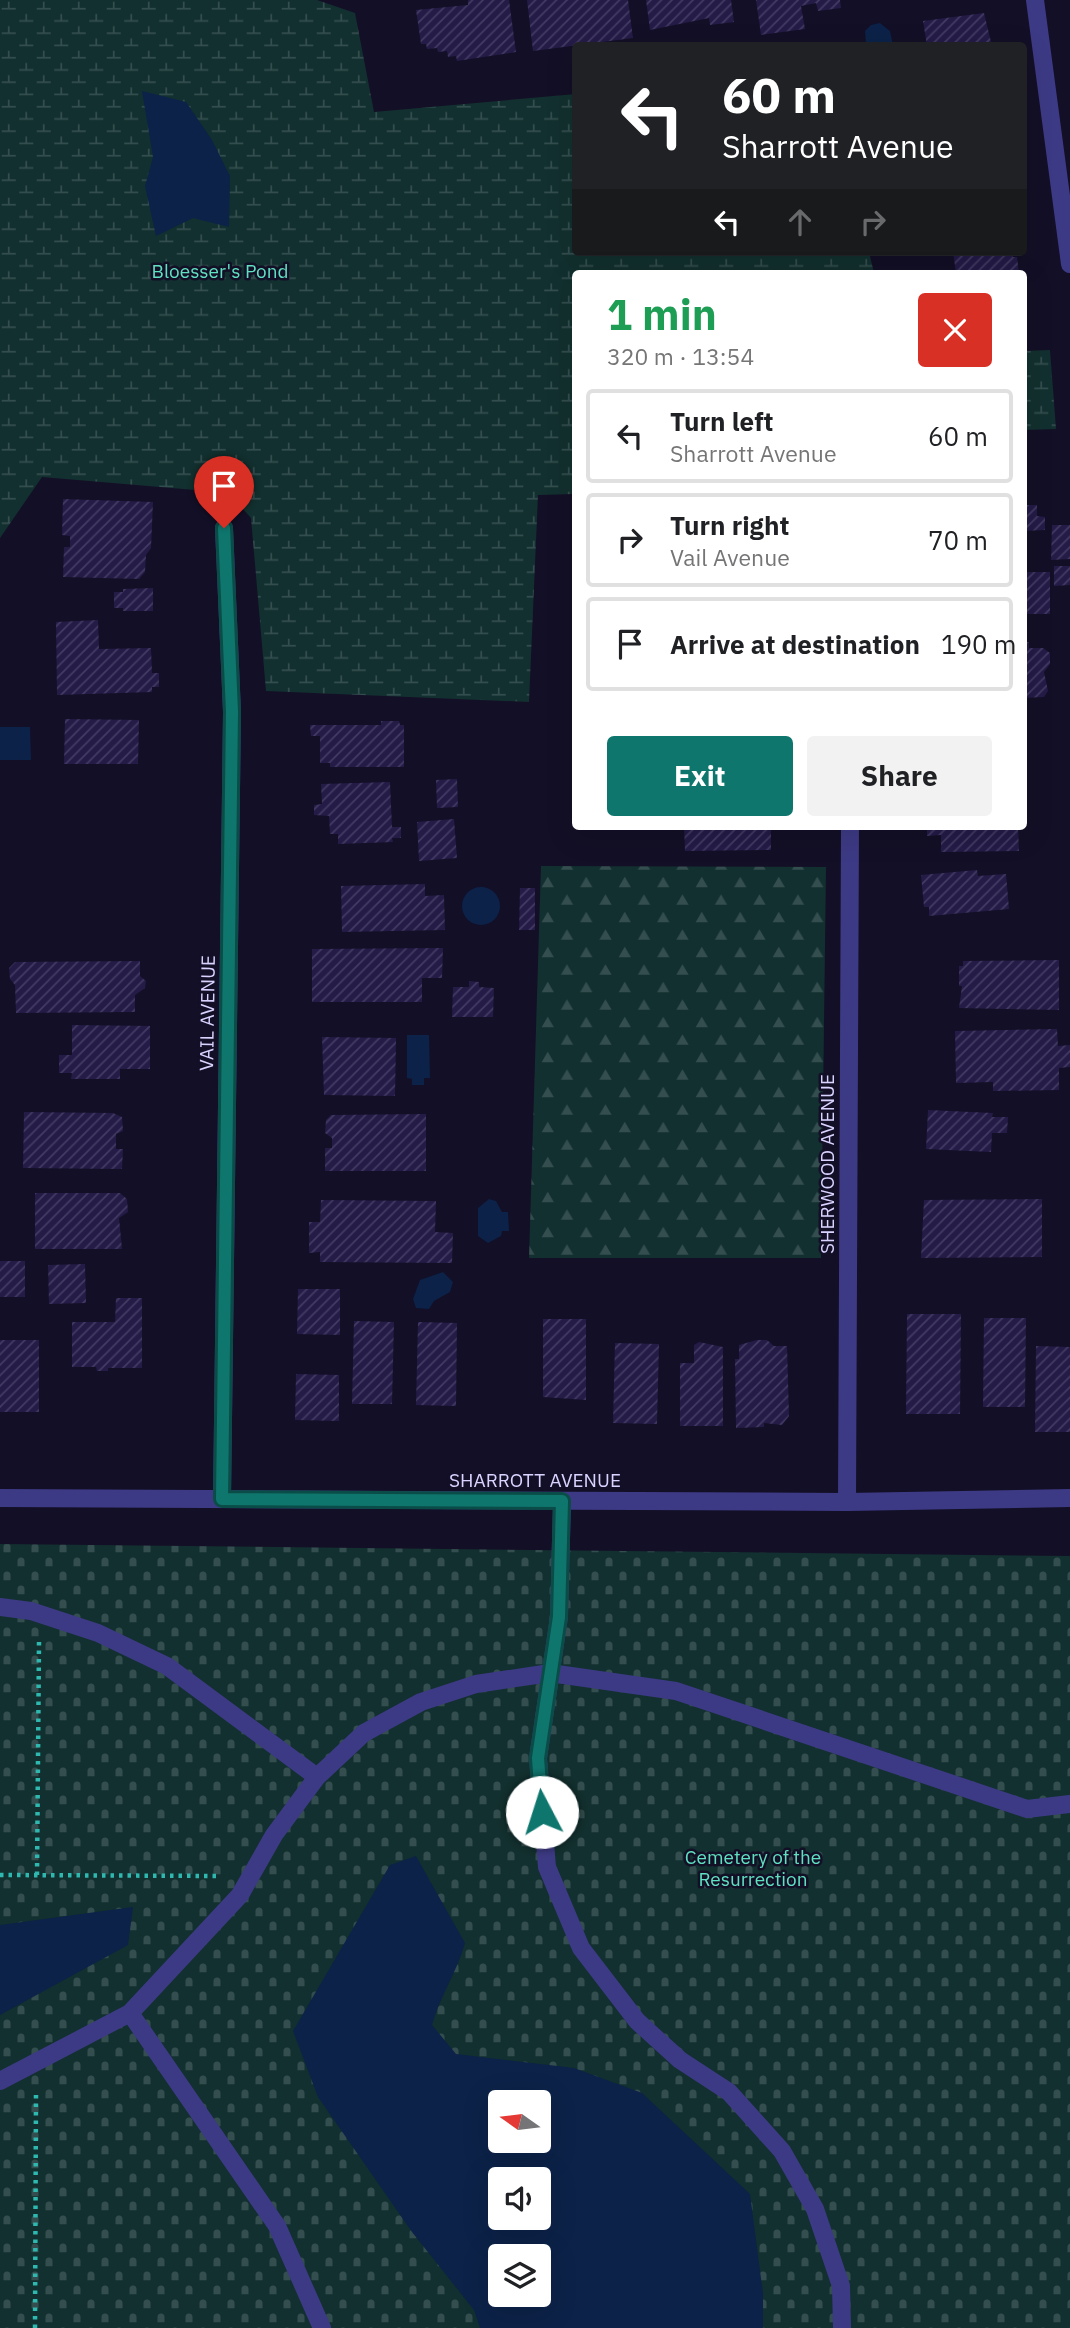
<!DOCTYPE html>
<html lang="en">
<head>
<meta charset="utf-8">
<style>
  :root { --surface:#fff; --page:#f2f2f2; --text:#202124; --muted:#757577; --line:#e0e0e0; --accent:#0f766e }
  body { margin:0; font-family:"IBM Plex Sans",sans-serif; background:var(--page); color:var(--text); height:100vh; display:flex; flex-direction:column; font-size:26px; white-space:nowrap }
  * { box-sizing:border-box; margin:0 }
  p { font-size:23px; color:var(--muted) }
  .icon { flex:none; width:38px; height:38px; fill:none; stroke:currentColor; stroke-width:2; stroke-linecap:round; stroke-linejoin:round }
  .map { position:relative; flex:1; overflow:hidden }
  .drawer { position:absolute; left:572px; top:270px; width:455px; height:560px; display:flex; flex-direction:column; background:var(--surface); border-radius:7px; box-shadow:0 7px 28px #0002 }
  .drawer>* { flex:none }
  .hud { position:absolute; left:572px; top:42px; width:455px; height:214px; border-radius:7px; box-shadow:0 7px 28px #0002; background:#202124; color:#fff; overflow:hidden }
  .needle { width:46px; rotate:284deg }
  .fabs { position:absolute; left:488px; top:2090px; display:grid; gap:14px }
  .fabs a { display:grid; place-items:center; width:63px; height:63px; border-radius:7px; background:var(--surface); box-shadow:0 7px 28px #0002; font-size:35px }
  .pin { position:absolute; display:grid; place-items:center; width:60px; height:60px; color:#fff; margin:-72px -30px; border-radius:50% 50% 50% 0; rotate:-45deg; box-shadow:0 0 7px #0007 }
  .pin .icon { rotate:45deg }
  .me { position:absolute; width:77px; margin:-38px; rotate:355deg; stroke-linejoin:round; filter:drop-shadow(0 0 5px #0008) }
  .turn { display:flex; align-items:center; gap:24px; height:147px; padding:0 35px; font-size:32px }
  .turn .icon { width:91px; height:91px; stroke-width:2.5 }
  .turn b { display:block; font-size:49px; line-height:60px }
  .lanes { display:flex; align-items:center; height:66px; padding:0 35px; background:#0003; justify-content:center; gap:35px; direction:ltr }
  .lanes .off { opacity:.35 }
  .round { display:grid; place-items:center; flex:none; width:74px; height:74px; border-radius:7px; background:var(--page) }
  .headline { display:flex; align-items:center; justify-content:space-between; height:119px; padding:0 35px }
  h1 { font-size:42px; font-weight:700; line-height:52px; color:#1e9e55 }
  .cta { display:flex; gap:14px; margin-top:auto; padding:14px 35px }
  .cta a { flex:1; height:80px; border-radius:7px; background:var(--accent); color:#fff; font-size:28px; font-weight:700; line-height:80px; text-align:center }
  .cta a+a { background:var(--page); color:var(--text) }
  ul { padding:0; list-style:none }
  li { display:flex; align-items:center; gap:21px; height:94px; margin:0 14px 10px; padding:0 21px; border:4px solid var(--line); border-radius:7px }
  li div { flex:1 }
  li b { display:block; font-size:26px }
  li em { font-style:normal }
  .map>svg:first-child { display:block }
  .forest { fill:url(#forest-firs) }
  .wetland { fill:url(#wetland-marsh) }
  .cemetery { fill:url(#cemetery-stones); fill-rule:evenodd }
  .water { fill:#0c2248; fill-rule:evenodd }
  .building { fill:url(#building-hatch) }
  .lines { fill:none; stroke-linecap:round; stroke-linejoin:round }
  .path { stroke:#2fb8b0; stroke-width:4.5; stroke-dasharray:3.5 5; stroke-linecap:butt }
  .service { stroke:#3d3a85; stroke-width:18 }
  .minor { stroke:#3d3a85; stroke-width:18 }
  .tertiary { stroke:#3d3a85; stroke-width:18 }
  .route-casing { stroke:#0a4d48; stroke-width:18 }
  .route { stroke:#0f766e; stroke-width:12 }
  .labels { text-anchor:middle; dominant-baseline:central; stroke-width:5; stroke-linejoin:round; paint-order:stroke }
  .park-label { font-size:19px; fill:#5fe0c0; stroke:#130f26 }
  .street-label { font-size:19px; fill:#d9d4ff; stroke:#130f26 }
</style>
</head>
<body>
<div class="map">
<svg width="1070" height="2328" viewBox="0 0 1070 2328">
  <defs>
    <pattern id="forest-firs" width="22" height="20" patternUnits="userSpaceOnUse" patternTransform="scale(1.75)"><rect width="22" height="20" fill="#12302f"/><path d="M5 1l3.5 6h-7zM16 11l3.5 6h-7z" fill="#344d4e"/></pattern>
    <pattern id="wetland-marsh" width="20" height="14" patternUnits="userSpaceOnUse" patternTransform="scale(1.75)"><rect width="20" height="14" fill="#12302f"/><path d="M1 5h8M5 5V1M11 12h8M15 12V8" fill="none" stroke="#344d4e"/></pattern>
    <pattern id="cemetery-stones" width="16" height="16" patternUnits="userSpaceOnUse" patternTransform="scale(1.75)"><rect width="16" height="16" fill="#12302f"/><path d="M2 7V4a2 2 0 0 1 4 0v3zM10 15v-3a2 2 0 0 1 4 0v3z" fill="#344d4e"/></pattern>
    <pattern id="building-hatch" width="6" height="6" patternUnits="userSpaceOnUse" patternTransform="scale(1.75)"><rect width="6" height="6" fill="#241b47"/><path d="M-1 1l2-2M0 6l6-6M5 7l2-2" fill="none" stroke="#433b63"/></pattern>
  </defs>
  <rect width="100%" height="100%" fill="#130f26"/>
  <path class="forest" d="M 541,866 L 826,867 L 821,1258 L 529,1258 Z"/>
  <path class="wetland" d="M 0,0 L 317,0 L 355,13 L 374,112 L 576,94 L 576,252 L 869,252 L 874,273 L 576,273 L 576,494 L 538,495 L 529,702 L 266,691 L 251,518 L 234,499 L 207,491 L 42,477 L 0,538 Z
    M 1050,350 L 1056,429 L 1024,430 L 1024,351 Z"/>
  <path class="cemetery" d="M 0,1544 L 1070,1556 L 1070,2328 L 0,2328 ZM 500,2102 L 539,2102 L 539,2140 L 500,2140 ZM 500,2179 L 539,2179 L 539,2217 L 500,2217 ZM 500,2256 L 539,2256 L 539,2294 L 500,2294 Z"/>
  <path class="water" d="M 880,23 L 890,31 L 893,45 L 866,45 L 865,31 L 871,25 Z
    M 142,91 L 186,102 L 212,140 L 230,176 L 229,227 L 193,218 L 156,236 L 145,186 L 153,157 Z
    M 0,727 L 30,727 L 31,760 L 0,760 Z
    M462 906a19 19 0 1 1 38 0a19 19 0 1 1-38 0Z
    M 407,1035 L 429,1035 L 430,1078 L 424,1078 L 424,1085 L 412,1085 L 412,1079 L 407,1078 Z
    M 489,1199 L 496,1201 L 502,1212 L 508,1212 L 509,1231 L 502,1231 L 501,1236 L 488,1243 L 478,1236 L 478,1208 Z
    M 443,1272 L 453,1282 L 450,1292 L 434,1301 L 429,1309 L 416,1308 L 413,1299 L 420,1280 Z
    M 416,1856 L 465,1943 C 457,1972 440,1996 432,2025 L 456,2054 L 574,2068 L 642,2093 L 750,2194 L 763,2294 L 763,2328 L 480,2328 L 474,2310 L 412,2232 L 318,2097 L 293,2031 L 390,1865 ZM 500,2102 L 539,2102 L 539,2140 L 500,2140 ZM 500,2179 L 539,2179 L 539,2217 L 500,2217 ZM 500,2256 L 539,2256 L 539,2294 L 500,2294 Z
    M 133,1907 L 128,1945 L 0,2015 L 0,1925 Z"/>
  <path class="building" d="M 468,0 L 509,0 L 516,52 L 457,61 L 456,56 L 448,57 L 447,51 L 438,52 L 437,48 L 427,49 L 426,44 L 421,44 L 416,10 L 468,5 Z
    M 527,0 L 628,0 L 633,38 L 533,51 Z
    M 646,0 L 731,0 L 734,22 L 710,25 L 709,18 L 650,30 Z
    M 756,0 L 840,0 L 841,8 L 818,11 L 816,3 L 801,6 L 805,29 L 761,35 Z
    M 984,13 L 992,46 L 927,46 L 923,21 Z
    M 953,252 L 1012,252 L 1013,257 L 1017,257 L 1019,273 L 956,273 Z
    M 63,499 L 153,502 L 151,548 L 146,555 L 145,572 L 139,579 L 63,577 L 64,547 L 70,547 L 70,536 L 62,535 Z
    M 1024,505 L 1037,505 L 1037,516 L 1045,517 L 1045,530 L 1024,531 Z
    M 1052,525 L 1070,525 L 1070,559 L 1051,560 Z
    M 1054,566 L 1070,566 L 1070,585 L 1054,586 Z
    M 1024,572 L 1050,572 L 1050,614 L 1024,614 Z
    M 153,588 L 153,611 L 123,611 L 123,608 L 114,608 L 114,592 L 123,592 L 123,589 Z
    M 98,620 L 99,649 L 151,648 L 152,673 L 159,673 L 159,687 L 152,687 L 152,692 L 57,695 L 56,622 Z
    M 1024,642 L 1029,642 L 1029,648 L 1043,648 L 1050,653 L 1050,664 L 1044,672 L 1048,691 L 1044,697 L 1024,698 Z
    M 65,719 L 139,720 L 138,764 L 64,764 Z
    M 381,721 L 399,721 L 400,725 L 404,725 L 404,767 L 330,767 L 330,763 L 320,763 L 320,736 L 311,736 L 310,725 L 381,725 Z
    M 457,779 L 458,807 L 437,808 L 436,780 Z
    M 390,782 L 392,827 L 401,827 L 401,838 L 392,838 L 393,842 L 338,844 L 338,834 L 330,834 L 329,816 L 314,815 L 314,805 L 322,804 L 321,784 Z
    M 454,819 L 457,858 L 419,861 L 417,822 Z
    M 684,826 L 771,826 L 771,850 L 685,851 Z
    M 927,826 L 1018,826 L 1019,851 L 941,852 L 941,835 L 927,836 Z
    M 977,870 L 978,876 L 1006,874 L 1009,909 L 929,916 L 929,907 L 924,907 L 921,875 Z
    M 425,884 L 425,896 L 444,895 L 445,930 L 342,932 L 341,886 Z
    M 520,888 L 535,888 L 535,930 L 519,930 Z
    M 443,948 L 442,978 L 422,978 L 422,1002 L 312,1002 L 312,949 Z
    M 1059,960 L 1059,1010 L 959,1008 L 962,986 L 959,986 L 959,966 L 963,966 L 963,961 Z
    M 140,961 L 140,976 L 146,981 L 145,988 L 135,995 L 135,1012 L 16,1013 L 15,985 L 10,979 L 9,968 L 15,962 Z
    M 469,981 L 479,982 L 479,987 L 494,988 L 493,1017 L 452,1017 L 453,987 L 469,987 Z
    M 72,1025 L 150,1026 L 150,1069 L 120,1069 L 120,1079 L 71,1079 L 72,1073 L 59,1073 L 59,1055 L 72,1055 Z
    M 1057,1029 L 1058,1046 L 1070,1045 L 1070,1067 L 1059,1068 L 1059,1090 L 993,1091 L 993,1082 L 956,1083 L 955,1031 Z
    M 322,1037 L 396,1038 L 395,1096 L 324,1095 Z
    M 928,1110 L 993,1113 L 992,1117 L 1008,1117 L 1007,1133 L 992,1133 L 991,1152 L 926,1149 Z
    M 24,1112 L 113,1113 L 122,1117 L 123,1131 L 116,1134 L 116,1149 L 123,1149 L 122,1169 L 23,1168 Z
    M 426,1114 L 426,1171 L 325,1171 L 325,1148 L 332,1148 L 332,1138 L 325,1133 L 326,1120 L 331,1115 Z
    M 35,1193 L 120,1193 L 127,1199 L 128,1212 L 119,1218 L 122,1249 L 35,1249 Z
    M 1042,1199 L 1042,1257 L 921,1258 L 924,1200 Z
    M 321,1200 L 436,1201 L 435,1232 L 453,1233 L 452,1263 L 320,1262 L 320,1252 L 309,1253 L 309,1222 L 320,1222 Z
    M 0,1261 L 25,1261 L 25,1297 L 0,1297 Z
    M 85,1264 L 86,1303 L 49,1304 L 48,1265 Z
    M 298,1289 L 340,1289 L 340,1335 L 297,1334 Z
    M 116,1298 L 142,1298 L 142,1368 L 108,1368 L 108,1371 L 97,1371 L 96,1367 L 72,1367 L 72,1322 L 115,1322 Z
    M 907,1314 L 961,1314 L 960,1414 L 906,1414 Z
    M 984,1318 L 1026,1318 L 1025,1407 L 983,1407 Z
    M 543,1319 L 586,1319 L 586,1400 L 543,1397 Z
    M 354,1321 L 394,1322 L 392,1404 L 352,1404 Z
    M 418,1322 L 457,1323 L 456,1406 L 416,1405 Z
    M 0,1340 L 39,1340 L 39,1412 L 0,1412 Z
    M 757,1340 L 767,1340 L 774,1346 L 787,1346 L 789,1416 L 782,1425 L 764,1423 L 764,1427 L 736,1428 L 735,1359 L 739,1359 L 739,1345 Z
    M 699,1342 L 723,1347 L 723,1426 L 680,1426 L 680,1363 L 694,1363 L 694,1345 Z
    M 615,1343 L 659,1344 L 657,1424 L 613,1423 Z
    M 1036,1346 L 1070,1347 L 1070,1432 L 1035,1432 Z
    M 296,1374 L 339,1375 L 339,1421 L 295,1420 Z"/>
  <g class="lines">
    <path class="path" d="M 0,1875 L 221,1876
      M 37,1875 L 39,1642
      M 35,2328 L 36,2091"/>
    <path class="service" d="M 562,1501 L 559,1617 L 538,1758 L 547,1867 L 581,1948 L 637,2021 L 680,2060 L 729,2092 L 782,2151 L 815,2209 L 841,2286 L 842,2328
      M 0,1607 L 31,1611 L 98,1633 L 167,1666 L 317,1777
      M 130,2013 L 277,2226 L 322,2328
      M 0,2081 L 130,2013 L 240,1895 L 274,1835 L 317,1777 L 364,1733 L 421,1702 L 476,1684 L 550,1673 L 676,1691 L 1027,1809 L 1070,1804"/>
    <path class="minor" d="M 1035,0 L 1070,264
      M 222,1499 L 232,712 L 224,528
      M 847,1502 L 850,826"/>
    <path class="tertiary" d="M 0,1498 L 847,1502 L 1070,1498"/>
  </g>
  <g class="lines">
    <g class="route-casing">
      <path id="route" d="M 224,528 L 232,712 L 222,1499 L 562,1501 L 559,1617 L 538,1758 L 542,1812"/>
    </g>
    <use href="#route" class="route"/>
  </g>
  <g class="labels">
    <g class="park-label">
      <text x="220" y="271">Bloesser's Pond</text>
      <text x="753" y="1857">Cemetery of the<tspan x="753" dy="22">Resurrection</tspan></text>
    </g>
    <g class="street-label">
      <text transform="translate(207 1013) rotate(-89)">VAIL AVENUE</text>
      <text transform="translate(827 1164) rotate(-90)">SHERWOOD AVENUE</text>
      <text x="535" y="1480">SHARROTT AVENUE</text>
    </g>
  </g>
</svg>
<div class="fabs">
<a><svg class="needle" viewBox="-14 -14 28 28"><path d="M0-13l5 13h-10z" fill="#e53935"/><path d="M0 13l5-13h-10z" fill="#757577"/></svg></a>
<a><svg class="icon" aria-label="sound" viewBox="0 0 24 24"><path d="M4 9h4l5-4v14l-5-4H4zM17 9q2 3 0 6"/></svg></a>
<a><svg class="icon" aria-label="layers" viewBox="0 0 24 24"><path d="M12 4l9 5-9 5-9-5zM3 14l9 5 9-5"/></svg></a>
</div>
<div class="pin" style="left:224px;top:528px;background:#d93025"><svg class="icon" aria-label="arrive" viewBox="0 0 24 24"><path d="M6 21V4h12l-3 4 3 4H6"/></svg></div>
<svg class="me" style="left:542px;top:1812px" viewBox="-20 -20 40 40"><circle r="19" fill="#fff"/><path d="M0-13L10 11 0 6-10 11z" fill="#0f766e"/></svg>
<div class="hud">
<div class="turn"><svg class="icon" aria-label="left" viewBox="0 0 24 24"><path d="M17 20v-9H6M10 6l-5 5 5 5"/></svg><div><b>60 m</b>Sharrott Avenue</div></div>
<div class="lanes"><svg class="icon" aria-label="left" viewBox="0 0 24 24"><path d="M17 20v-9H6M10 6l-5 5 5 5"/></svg><svg class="icon off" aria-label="ahead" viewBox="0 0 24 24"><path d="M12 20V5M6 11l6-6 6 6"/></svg><svg class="icon off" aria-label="right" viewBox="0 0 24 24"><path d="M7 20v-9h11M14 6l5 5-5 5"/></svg></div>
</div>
<section class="drawer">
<div class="headline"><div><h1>1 min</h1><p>320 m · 13:54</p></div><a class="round" style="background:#d93025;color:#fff"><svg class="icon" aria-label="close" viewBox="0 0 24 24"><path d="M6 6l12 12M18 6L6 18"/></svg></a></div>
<ul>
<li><svg class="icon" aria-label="left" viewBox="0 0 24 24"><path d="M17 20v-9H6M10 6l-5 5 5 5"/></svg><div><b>Turn left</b><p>Sharrott Avenue</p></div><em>60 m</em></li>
<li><svg class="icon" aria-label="right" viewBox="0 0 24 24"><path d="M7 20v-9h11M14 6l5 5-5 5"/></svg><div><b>Turn right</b><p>Vail Avenue</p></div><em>70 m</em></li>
<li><svg class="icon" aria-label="arrive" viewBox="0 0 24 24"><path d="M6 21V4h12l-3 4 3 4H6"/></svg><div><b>Arrive at destination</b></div><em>190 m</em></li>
</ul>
<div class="cta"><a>Exit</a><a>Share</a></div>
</section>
</div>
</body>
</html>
